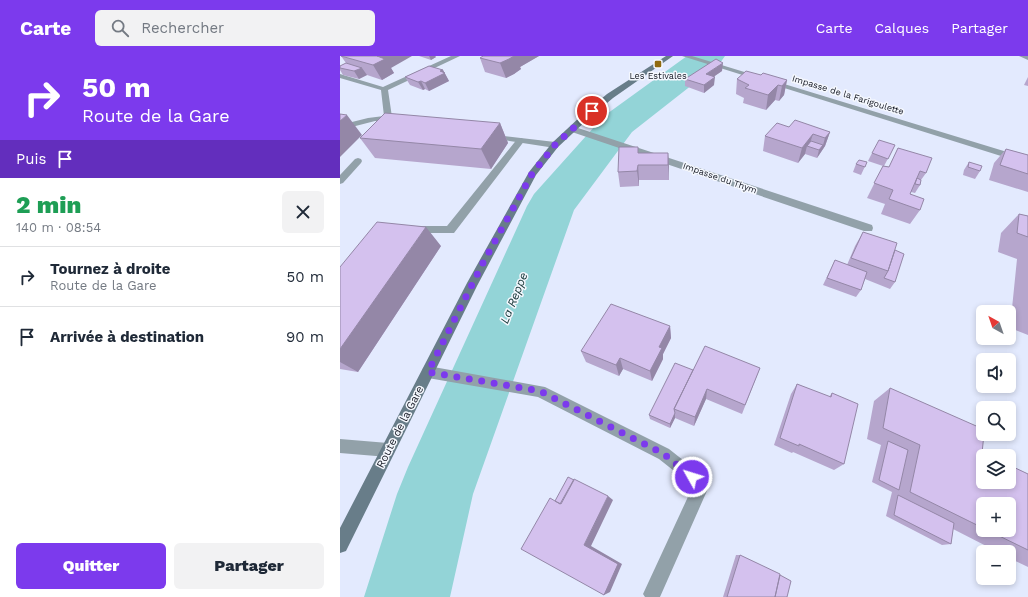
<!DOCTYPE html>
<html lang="fr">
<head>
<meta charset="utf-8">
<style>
  :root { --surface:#fff; --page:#f2f2f3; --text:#1f2937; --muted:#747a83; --line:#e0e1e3; --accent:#7c3aed }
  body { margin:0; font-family:"Work Sans",sans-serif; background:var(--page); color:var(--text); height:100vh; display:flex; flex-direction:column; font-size:15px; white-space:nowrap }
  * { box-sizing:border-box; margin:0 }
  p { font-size:13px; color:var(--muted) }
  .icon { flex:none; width:22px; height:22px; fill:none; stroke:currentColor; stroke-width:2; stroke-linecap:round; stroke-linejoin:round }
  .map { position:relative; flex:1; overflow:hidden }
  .drawer { display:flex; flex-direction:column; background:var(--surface); width:340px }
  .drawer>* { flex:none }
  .hud { background:#7c3aed; color:#fff; overflow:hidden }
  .needle { width:26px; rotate:320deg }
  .controls { position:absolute; left:636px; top:249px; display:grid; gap:8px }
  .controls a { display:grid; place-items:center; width:40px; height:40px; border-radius:6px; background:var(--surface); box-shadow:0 2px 6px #0003; font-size:20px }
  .pin { position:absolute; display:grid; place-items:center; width:34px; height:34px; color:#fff; margin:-17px; border:2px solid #fff; border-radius:50%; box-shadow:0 1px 4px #0007 }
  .me { position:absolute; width:44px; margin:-22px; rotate:309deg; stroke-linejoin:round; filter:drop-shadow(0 0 3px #0008) }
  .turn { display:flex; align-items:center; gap:14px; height:84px; padding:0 16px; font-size:18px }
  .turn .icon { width:52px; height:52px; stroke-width:2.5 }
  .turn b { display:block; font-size:28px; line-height:34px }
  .then { display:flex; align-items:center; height:38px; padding:0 16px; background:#0003; gap:8px; font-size:15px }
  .round { display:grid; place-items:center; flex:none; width:42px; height:42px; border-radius:6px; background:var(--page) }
  .summary { display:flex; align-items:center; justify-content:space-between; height:68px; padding:0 16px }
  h1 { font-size:24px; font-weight:800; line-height:30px; color:#1e9e55 }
  .action { display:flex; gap:8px; margin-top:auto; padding:8px 16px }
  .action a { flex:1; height:46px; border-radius:6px; background:var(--accent); color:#fff; font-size:16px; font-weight:800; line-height:46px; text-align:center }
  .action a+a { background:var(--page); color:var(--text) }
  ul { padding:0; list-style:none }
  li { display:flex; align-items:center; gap:12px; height:60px; padding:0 16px; border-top:1px solid var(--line) }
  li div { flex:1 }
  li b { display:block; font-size:15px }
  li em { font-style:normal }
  header { display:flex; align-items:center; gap:24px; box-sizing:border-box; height:56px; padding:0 20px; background:var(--accent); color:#fff }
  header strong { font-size:19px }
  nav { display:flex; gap:22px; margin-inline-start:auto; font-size:14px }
  .search { width:280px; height:36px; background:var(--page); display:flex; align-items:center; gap:10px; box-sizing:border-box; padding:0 14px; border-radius:6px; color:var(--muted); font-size:15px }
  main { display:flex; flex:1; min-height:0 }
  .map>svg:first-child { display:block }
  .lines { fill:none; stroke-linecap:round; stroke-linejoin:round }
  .river { fill:#93d4d7; fill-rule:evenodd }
  .lane { fill:#92a1a9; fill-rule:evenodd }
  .street { fill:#92a1a9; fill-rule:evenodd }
  .secondary { fill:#687d89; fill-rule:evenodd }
  .wall { fill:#b6a6cd; fill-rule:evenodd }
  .shaded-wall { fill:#9487a7 }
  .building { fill:#d4c1ee; stroke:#9487a7 }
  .route { stroke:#7c3aed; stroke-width:7; stroke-dasharray:0 12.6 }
  .poi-dot { fill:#906a0f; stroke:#f5f8fe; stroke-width:1.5 }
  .labels { text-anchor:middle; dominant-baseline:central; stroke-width:3; stroke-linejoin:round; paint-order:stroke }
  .far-poi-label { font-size:9px; fill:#131722; stroke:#f5f8fe }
  .far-street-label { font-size:9px; fill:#131722; stroke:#f5f8fe }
  .street-label { font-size:11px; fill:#131722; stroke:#f5f8fe }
  .water-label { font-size:12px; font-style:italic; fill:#153637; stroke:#f5f8fe }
</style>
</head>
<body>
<header>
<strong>Carte</strong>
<div class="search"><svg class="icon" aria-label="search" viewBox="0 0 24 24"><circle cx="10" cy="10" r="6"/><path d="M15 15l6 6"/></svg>Rechercher</div>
<nav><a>Carte</a><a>Calques</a><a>Partager</a></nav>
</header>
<main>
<section class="drawer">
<div class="hud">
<div class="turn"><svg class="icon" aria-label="right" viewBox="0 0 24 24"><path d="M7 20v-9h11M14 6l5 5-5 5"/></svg><div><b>50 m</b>Route de la Gare</div></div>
<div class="then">Puis<svg class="icon" aria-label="arrive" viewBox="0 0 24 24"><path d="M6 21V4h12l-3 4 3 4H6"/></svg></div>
</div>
<div class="summary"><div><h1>2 min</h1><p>140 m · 08:54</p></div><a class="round"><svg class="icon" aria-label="close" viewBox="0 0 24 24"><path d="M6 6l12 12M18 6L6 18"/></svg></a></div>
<ul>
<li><svg class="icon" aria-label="right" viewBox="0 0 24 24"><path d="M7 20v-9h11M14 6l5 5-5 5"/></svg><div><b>Tournez à droite</b><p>Route de la Gare</p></div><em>50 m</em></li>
<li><svg class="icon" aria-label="arrive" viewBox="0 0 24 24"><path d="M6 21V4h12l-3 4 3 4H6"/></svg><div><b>Arrivée à destination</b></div><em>90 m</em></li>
</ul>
<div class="action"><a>Quitter</a><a>Partager</a></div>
</section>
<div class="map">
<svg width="688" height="541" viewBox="0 0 688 541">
  <rect width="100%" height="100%" fill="#e3eafe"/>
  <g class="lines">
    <path class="river" d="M 347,0 L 385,0 L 380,7 L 292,76 L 234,154 L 133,438 L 110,541 L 24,541 L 57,438 L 68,411 L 187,150 L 194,138 L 264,60 Z"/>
    <path class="lane" d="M 178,82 L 181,82 L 185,84 L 114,177 L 68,177 L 67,174 L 68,171 L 72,170 L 107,170 Z
      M 18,102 L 21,103 L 22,105 L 21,107 L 3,127 L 0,128 L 0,119 L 15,103 Z
      M 0,383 L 48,387 L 53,389 L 55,394 L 53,399 L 48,401 L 0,397 Z"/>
    <path class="street" d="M 111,0 L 120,0 L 48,34 L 52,61 L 58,62 L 58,66 L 35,65 L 0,74 L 0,69 L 28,62 L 44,60 L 41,34 L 0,22 L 0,18 L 43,31 Z
      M 342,0 L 352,0 L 667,96 L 668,98 L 664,101 L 661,100 Z
      M 679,0 L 688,0 L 688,4 Z
      M 229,71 L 235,71 L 532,169 L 533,172 L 532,175 L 524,175 L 229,75 Z
      M 147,78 L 215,86 L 219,89 L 215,92 L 150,82 L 146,80 Z
      M 88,310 L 205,331 L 329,393 L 367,423 L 370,428 L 320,541 L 305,541 L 303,538 L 353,430 L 319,403 L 198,341 L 88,322 L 83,320 L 82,316 L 83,312 Z"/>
    <path class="secondary" d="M 326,0 L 333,0 L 273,42 L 247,64 L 218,91 L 196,119 L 137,230 L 6,495 L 0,497 L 0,472 L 127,227 L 189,116 L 212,87 L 241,60 L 267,38 Z"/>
  </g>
  <path class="wall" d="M 1,0 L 51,12 L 54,17 L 42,24 L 27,19 L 19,23 L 3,19 L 0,14 L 0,10 L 6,7 Z
    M 79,0 L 95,0 L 96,1 L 91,4 Z
    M 143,0 L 199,0 L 180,11 L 181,13 L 174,18 L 166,22 L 145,16 L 140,2 Z
    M 103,14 L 109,25 L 89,35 L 85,33 L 83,34 L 70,29 L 65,21 Z
    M 382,15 L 373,21 L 374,29 L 364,37 L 345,30 L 345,23 Z
    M 421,19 L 447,24 L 444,39 L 439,45 L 435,44 L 426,54 L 403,47 L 404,42 L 396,38 L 397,23 Z
    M 688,21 L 688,30 L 684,29 Z
    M 160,67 L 168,87 L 151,113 L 35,102 L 20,82 Z
    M 449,71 L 490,76 L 485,90 L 477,102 L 465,98 L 458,107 L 423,95 L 425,80 Z
    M 555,89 L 544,110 L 549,111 L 558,92 L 586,117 L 581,124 L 580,129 L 575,137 L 571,136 L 570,138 L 580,154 L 570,168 L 541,158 L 545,148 L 527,142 L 543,110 L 528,105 L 532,97 Z
    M 666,93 L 688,99 L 688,136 L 649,124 L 654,107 Z
    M 299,97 L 328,97 L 329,124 L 299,124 L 299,130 L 280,131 L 278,116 Z
    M 527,106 L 521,119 L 513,116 L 516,108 Z
    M 629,106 L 640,115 L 635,123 L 623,119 L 624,114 Z
    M 679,158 L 688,160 L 688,279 L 670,272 L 677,203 L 658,196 L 661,177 Z
    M 523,176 L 555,194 L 555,226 L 550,233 L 525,223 L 521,234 L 516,241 L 483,229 L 495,204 L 507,209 L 515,190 Z
    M 101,190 L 18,316 L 0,313 L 0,211 Z
    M 330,270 L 331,282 L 323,298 L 323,303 L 312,325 L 283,313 L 279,320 L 246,306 L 241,295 Z
    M 420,312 L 402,358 L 366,343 L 354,370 L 335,362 L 330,372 L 310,363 L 309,359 L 353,314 Z
    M 457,328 L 489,341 L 492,337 L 504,408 L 494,414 L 453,396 L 452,397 L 434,389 L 451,338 Z
    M 550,332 L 642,397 L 688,418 L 688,511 L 669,502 L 669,496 L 658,496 L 613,473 L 611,488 L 602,489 L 546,460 L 552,436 L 532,426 L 541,389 L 527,383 L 534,345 ZM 643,448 L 669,474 L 643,474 Z
    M 396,499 L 400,499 L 440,519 L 447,541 L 383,541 Z"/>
  <path class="shaded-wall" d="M 37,0 L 72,0 L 51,12 L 54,17 L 42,24 L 33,9 Z
    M 89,0 L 95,0 L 96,1 L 91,4 Z
    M 174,0 L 199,0 L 180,11 L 181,13 L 174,18 L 166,22 L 160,7 Z
    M 383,7 L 382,15 L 366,26 L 366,18 Z
    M 22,12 L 27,19 L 19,23 L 14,15 Z
    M 103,14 L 109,25 L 89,35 L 85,27 Z
    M 375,21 L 374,29 L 364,37 L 364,29 Z
    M 447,24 L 444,39 L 439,45 L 442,30 Z
    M 81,25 L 85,33 L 83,34 L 78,26 Z
    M 438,29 L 435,44 L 426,54 L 428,39 Z
    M 7,59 L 22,79 L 0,101 L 0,65 Z
    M 160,67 L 168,87 L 151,113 L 141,93 Z
    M 490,76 L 485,90 L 477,102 L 479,94 L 483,89 L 485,82 Z
    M 473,78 L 469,90 L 467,90 L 465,98 L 458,107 L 462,92 Z
    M 328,97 L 329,111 L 329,124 L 328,109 Z
    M 298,109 L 299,124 L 299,130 L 297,115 Z
    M 86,171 L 101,190 L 18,316 L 0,306 L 0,293 Z
    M 330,270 L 331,282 L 323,298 L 323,303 L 312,325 L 310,315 L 319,291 Z
    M 280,302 L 283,313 L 279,320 L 276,309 Z
    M 367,333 L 366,343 L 354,370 L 355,361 Z
    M 335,357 L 335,362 L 330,372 L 330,368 Z
    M 268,440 L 273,444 L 251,490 L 282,508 L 270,536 L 264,539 L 244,489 Z"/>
  <path class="building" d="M 1,0 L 38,0 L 37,0 L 45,3 L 33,9 Z
    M 143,0 L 174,0 L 169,3 L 160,7 L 140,2 Z
    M 376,3 L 383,7 L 366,18 L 375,21 L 364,29 L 345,23 Z
    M 6,7 L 22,12 L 14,15 L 0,12 L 0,10 Z
    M 89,10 L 103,14 L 100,15 L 105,17 L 85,27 L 81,25 L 78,26 L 65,21 Z
    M 406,15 L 421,19 L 423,17 L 447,24 L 442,30 L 438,29 L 428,39 L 405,32 L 409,29 L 397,23 Z
    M 45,57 L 160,67 L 141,93 L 20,82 Z
    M 0,58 L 7,59 L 0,65 Z
    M 455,64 L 490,76 L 485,82 L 473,78 L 462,92 L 425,80 L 437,67 L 449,71 Z
    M 539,84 L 555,89 L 548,103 L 532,97 Z
    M 471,85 L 483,89 L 479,94 L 467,90 Z
    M 279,91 L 298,91 L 298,97 L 328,97 L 328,109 L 298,109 L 297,115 L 278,116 Z
    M 558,92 L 592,102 L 586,117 L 580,115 L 570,138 L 584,143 L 580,154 L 549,143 L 553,134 L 534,127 L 543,110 L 549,111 Z
    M 666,93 L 688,99 L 688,118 L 660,109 Z
    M 519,104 L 527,106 L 525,111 L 516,108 Z
    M 629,106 L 642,110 L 640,115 L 628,111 Z
    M 577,122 L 581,124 L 580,129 L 575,128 Z
    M 679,158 L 688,160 L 688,181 L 677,177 Z
    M 37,166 L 86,171 L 0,293 L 0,211 Z
    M 523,176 L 557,187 L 548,215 L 511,202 Z
    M 555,194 L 564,198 L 555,226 L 544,222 L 548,215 Z
    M 495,204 L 527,216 L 521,234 L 487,222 Z
    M 271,248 L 330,270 L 319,291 L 322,292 L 310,315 L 280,302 L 276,309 L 241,295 Z
    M 365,290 L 420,312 L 405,349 L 367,333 L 355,361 L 334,353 Z
    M 335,307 L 353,314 L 334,353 L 335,357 L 330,368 L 309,359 Z
    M 457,328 L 491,341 L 492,337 L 518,348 L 504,408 L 459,388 L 459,390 L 440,382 Z
    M 550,332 L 643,373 L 643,378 L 644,378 L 642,397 L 648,400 L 643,400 L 643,426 L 669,426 L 669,409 L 688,418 L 688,494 L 647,474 L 669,474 L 669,448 L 643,448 L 643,472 L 570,436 L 580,389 L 543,372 Z
    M 548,385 L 568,394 L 559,434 L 539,424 Z
    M 228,421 L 234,424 L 221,448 L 215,445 Z
    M 234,423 L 268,440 L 244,489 L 278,508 L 264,539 L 181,493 L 210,442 L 220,448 Z
    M 558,439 L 614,467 L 611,488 L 554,459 Z
    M 400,499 L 440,518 L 435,541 L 387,541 Z
    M 440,519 L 451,525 L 447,541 L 435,541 Z"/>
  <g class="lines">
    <path class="route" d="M 252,55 L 215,89 L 192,118 L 144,205 L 88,316 L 200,335 L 324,398 L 352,421"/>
  </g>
  <rect class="poi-dot" x="314" y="4" width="8" height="8" rx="2"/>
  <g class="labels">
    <g class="far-poi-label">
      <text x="318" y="20">Les Estivales</text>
    </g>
    <g class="far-street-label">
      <text transform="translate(508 39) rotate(17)">Impasse de la Farigoulette</text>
      <text transform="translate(380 122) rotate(19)">Impasse du Thym</text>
    </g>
    <g class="street-label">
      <text transform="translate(60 371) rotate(-63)">Route de la Gare</text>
    </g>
    <g class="water-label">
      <text transform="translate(174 242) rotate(-68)">La Reppe</text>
    </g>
  </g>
</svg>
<div class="controls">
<a><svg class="needle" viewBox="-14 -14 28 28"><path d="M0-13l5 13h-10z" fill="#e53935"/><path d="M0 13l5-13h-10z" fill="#747a83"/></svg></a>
<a><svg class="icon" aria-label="sound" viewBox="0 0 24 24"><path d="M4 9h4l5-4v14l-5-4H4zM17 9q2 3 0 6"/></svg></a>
<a><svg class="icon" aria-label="search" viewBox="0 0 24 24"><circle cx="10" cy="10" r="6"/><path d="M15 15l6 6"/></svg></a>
<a><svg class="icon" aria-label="layers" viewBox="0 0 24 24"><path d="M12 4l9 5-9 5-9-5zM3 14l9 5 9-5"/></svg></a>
<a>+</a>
<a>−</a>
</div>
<div class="pin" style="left:252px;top:55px;background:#d93025"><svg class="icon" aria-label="arrive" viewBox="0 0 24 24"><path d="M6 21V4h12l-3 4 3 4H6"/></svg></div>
<svg class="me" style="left:352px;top:421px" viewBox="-20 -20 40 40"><circle r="17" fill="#7c3aed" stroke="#fff" stroke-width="3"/><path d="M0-11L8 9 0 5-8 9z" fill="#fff"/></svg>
</div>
</main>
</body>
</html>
